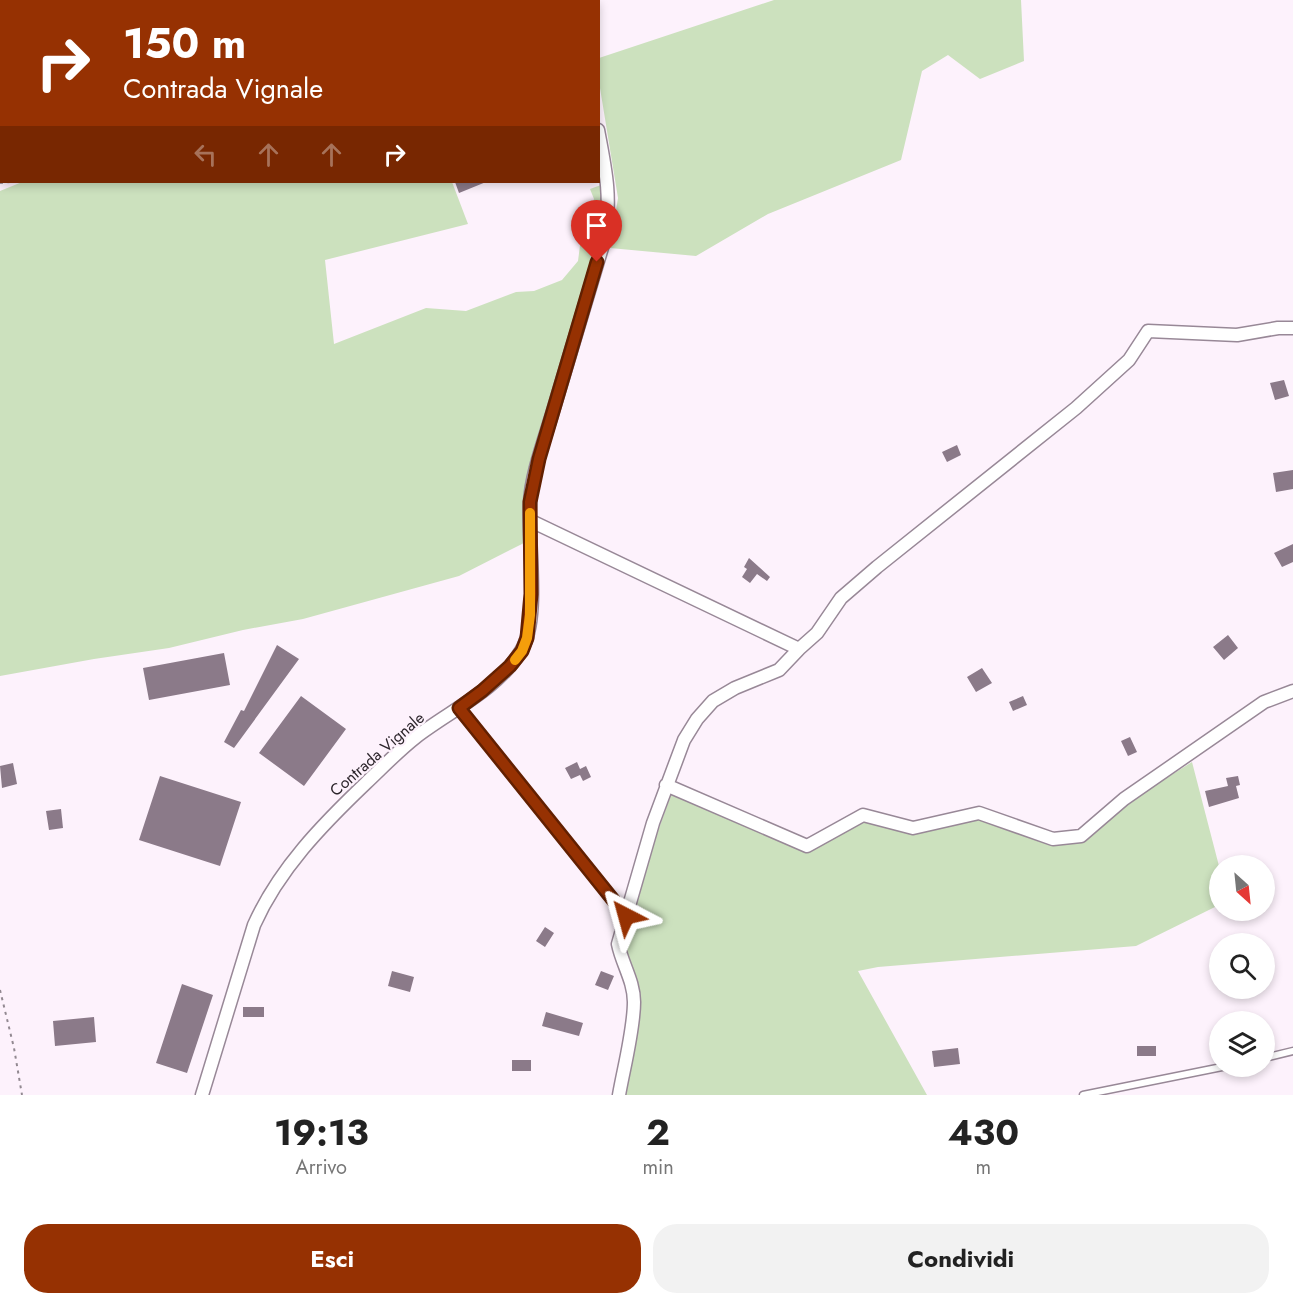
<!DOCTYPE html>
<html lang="it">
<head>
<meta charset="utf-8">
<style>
  :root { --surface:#fff; --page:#f2f2f2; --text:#222; --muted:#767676; --accent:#963102 }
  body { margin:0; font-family:Jost,sans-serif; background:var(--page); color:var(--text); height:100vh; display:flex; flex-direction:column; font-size:22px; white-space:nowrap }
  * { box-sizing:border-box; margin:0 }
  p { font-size:20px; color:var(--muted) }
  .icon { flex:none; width:33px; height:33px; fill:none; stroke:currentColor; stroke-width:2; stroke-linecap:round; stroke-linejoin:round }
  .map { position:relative; height:1095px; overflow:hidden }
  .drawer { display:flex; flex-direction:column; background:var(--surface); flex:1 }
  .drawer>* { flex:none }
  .top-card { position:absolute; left:0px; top:0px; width:600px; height:183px; box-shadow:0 3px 9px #0003; background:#963102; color:#fff; overflow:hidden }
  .needle { width:39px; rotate:153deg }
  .controls { position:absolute; left:1209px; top:855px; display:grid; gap:12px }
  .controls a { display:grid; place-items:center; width:66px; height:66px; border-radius:50%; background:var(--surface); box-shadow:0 3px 9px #0003; font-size:30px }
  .pin { position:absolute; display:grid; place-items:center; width:51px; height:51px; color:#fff; margin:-62px -26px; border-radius:50% 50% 50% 0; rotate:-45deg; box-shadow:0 0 6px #0007 }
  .pin .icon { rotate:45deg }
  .me { position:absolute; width:66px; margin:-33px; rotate:321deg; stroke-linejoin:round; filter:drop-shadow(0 0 4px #0008) }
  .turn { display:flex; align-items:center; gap:21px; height:126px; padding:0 24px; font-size:27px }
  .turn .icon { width:78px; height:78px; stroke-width:2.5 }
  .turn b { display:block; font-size:42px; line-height:51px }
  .lanes { display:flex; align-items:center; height:57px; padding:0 24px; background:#0003; justify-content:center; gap:30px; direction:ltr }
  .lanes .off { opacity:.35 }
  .eta { display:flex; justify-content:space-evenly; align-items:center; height:102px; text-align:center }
  .eta b { font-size:36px; font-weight:700; line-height:42px }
  .cta { display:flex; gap:12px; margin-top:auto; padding:12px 24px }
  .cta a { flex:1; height:69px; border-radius:24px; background:var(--accent); color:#fff; font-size:24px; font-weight:700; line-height:69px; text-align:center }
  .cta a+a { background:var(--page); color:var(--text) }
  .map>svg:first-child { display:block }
  .green { fill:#cce1be }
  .building { fill:#8b7a89 }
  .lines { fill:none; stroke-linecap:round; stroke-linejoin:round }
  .lane-casing { stroke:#988897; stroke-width:9 }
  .street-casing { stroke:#988897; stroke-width:15 }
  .path { stroke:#928991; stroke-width:2; stroke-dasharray:3 4.5; stroke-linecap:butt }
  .lane { stroke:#fff; stroke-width:6 }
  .street { stroke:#fff; stroke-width:12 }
  .route-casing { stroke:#622001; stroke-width:15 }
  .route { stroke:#963102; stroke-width:10 }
  .slow { stroke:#f59e0b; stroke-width:10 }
  .labels { text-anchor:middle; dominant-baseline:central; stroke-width:4.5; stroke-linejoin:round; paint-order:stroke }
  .street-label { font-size:16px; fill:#2c252b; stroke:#fdf2fc }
</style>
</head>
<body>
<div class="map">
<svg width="1293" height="1095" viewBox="0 0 1293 1095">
  <rect width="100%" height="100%" fill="#fdf2fc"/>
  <path class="green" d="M 0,0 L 34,0 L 2,2 L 0,161 Z
    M 46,0 L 454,0 L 46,1 Z
    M 774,0 L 1021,0 L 1024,61 L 980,79 L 948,55 L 922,71 L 901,160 L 768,214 L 696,256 L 610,248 L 618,198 L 599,82 L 599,58 Z
    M 22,182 L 452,182 L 468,224 L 325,260 L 334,344 L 426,308 L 466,311 L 516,292 L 534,291 L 562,280 L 578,261 L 582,230 L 594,199 L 590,189 L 601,185 L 602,214 L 597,244 L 530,464 L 524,503 L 527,540 L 522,544 L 459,576 L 303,619 L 243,630 L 169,648 L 94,659 L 0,676 L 0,191 Z
    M 1192,762 L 1219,866 L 1219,905 L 1136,946 L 878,967 L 858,971 L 927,1095 L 626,1095 C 631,1062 644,1021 639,988 C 639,981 633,973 630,967 C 622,950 626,933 632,917 L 642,919 L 642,908 L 635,903 L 634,897 L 671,795 L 808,850 L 864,821 L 915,833 L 982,817 L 1053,844 L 1083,839 L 1128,802 Z"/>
  <path class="building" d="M 455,182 L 486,182 L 459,193 Z
    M 1284,380 L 1289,396 L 1275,400 L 1270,383 Z
    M 957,445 L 961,455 L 947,462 L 942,452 Z
    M 1293,470 L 1293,489 L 1276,492 L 1273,473 Z
    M 1293,544 L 1293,562 L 1282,567 L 1274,553 Z
    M 749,558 L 770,577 L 767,581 L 757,574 L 750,583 L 742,577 L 747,569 L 744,567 Z
    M 1228,635 L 1238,648 L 1224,660 L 1213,647 Z
    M 277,645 L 299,659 L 234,748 L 224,742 L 241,710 L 244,711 Z
    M 224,653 L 230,685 L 149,700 L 143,668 Z
    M 982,668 L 992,683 L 976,692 L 967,677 Z
    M 301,696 L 346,729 L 304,786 L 259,753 Z
    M 1023,696 L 1027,705 L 1013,711 L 1009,702 Z
    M 1130,737 L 1137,752 L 1128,756 L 1121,741 Z
    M 577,762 L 580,769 L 586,766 L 591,777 L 583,781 L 580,775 L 571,779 L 565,768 Z
    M 13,763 L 17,784 L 2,788 L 0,766 Z
    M 160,776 L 241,802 L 220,866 L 139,840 Z
    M 1238,776 L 1240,785 L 1236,786 L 1239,798 L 1209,807 L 1205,791 L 1228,786 L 1226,778 Z
    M 61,809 L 63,828 L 49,830 L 46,811 Z
    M 545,927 L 554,933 L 545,947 L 536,941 Z
    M 392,971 L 414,977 L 410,992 L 388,986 Z
    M 601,971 L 614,976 L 608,990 L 595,985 Z
    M 182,984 L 213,995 L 187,1073 L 156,1063 Z
    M 243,1007 L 264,1007 L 264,1017 L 243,1017 Z
    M 546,1012 L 583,1023 L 579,1036 L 542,1026 Z
    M 94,1017 L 96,1042 L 55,1046 L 53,1021 Z
    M 1137,1046 L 1156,1046 L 1156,1056 L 1137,1056 Z
    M 958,1048 L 960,1064 L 934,1067 L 932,1051 Z
    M 512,1060 L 531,1060 L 531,1071 L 512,1071 Z"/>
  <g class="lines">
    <g class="lane-casing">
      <path id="lane" d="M 459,709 L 625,916
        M 1264,1058 L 1293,1051
        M 1083,1095 L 1227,1066"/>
    </g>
    <g class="street-casing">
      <path id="street" d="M 564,0 L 565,2
        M 531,521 L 799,649
        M 666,785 L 807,846 L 863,815 L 913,828 L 979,813 L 1053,839 L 1081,836 L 1124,799 L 1264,702 L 1293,691
        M 202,1095 L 254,925 C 279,869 322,825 366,783 C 382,768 398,751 416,737 C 451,710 497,690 521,651 C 541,619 527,541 530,503 C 531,475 545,438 553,411 C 570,354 587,297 604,241 C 612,199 606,171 598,130
        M 619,1095 C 624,1067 634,1029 634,1002 C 634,981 622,964 618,944 L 653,823 L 684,740 L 697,719 L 713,701 L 735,688 L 779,670 L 799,649 L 817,633 L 841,598 L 877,567 L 1076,408 L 1129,360 L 1148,331 L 1237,335 L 1278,328 L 1293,328"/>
    </g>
    <path class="path" d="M 41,2 L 41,0
      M 465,2 L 470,0
      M 0,173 L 2,170
      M 0,183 L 10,182
      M 0,990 L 14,1048 L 22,1095"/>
    <use href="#lane" class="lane"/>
    <use href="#street" class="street"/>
  </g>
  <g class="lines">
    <g class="route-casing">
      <path id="route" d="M 597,262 L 539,459 L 530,502 L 531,594 L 527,638 L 522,651 L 510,666 L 482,691 L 459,708 L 626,916"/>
    </g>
    <use href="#route" class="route"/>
    <path class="slow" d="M 515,660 L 522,651 L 527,638 L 530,615 L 530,513"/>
  </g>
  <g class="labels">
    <g class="street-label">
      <text transform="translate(377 754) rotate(-41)">Contrada Vignale</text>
    </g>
  </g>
</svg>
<div class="controls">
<a><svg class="needle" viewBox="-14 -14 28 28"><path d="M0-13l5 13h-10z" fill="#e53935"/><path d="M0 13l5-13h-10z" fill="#767676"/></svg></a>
<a><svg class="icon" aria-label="search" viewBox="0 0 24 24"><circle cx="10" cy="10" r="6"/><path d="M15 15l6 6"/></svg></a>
<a><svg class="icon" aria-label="layers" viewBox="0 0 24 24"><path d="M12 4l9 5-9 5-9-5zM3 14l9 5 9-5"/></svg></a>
</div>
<div class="pin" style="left:597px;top:262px;background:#d93025"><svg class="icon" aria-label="arrive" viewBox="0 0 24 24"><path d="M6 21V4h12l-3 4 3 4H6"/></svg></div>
<svg class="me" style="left:626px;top:916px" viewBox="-20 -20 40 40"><path d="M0-17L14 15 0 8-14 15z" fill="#963102" stroke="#fff" stroke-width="4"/></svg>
<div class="top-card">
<div class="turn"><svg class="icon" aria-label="right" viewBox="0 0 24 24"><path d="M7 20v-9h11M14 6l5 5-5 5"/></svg><div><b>150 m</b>Contrada Vignale</div></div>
<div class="lanes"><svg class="icon off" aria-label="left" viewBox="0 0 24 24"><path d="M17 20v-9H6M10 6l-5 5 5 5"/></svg><svg class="icon off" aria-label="ahead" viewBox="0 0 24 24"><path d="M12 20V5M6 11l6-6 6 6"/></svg><svg class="icon off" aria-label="ahead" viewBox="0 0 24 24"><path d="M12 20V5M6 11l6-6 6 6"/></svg><svg class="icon" aria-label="right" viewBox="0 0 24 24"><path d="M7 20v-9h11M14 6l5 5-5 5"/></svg></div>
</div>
</div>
<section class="drawer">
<div class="eta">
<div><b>19:13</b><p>Arrivo</p></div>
<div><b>2</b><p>min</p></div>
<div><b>430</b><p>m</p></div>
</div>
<div class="cta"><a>Esci</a><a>Condividi</a></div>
</section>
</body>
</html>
